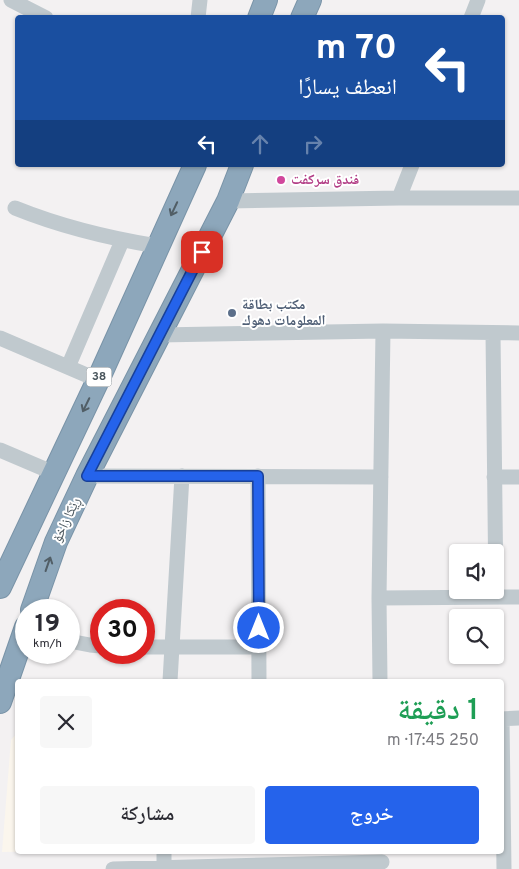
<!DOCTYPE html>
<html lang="ar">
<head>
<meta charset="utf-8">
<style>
  :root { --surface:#fff; --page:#f7f7f7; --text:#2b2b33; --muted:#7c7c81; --accent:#2563eb }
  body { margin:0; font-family:Overpass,"Noto Naskh Arabic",sans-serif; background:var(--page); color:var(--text); direction:rtl; height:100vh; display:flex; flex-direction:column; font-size:19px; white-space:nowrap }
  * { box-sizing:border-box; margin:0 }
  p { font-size:16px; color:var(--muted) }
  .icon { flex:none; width:28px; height:28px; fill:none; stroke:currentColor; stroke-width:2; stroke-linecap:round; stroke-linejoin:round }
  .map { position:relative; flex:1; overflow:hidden; direction:ltr }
  .panel { position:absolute; left:15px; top:679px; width:489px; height:175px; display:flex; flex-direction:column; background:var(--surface); border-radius:5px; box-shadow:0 1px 4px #0004; direction:rtl }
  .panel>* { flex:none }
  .hud { position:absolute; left:15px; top:15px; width:490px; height:152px; border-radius:5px; box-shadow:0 1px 4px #0004; direction:rtl; background:#1a4fa0; color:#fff; overflow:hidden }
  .tools { position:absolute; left:449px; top:544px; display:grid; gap:10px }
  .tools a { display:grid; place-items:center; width:55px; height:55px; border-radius:5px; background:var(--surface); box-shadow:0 1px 4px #0004; font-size:25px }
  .speed { position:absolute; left:15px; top:599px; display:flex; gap:10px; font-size:25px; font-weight:700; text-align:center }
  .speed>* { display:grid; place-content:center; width:65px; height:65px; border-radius:50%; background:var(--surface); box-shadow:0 1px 4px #0004; line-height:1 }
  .speed small { font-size:12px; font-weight:400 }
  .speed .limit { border:8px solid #d22; background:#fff; color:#111 }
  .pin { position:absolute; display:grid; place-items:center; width:42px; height:42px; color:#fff; margin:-21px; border-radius:10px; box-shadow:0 2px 8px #0006 }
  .me { position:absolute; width:55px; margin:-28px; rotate:0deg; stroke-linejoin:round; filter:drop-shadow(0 0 4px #0008) }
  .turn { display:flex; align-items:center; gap:18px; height:105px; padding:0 25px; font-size:22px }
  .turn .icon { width:65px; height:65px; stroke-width:2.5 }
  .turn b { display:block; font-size:35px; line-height:42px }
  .lanes { display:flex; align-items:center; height:48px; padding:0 25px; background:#0003; justify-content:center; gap:25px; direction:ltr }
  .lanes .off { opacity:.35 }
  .round { display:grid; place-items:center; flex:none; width:52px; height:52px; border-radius:5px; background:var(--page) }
  .summary { display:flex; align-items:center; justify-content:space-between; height:85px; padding:0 25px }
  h1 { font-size:30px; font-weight:600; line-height:38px; color:#1e9e55 }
  .cta { display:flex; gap:10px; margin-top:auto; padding:10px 25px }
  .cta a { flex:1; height:58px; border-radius:5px; background:var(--accent); color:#fff; font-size:20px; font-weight:600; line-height:58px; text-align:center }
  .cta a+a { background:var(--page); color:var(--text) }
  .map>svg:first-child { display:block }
  .commercial { fill:#fbf6ed }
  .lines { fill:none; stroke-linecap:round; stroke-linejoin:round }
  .highway-casing { stroke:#7993a7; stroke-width:24 }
  .minor { stroke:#c0c9ce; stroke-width:15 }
  .highway { stroke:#8da7bb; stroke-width:22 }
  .oneway { stroke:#515e66 }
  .route-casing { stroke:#184099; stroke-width:12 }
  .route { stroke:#2563eb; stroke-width:9 }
  .hotel-dot { fill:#d1479c; stroke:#fff; stroke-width:2 }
  .service-dot { fill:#5c6f8a; stroke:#fff; stroke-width:2 }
  .labels { text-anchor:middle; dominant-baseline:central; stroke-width:4; stroke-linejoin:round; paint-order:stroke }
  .shield { fill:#fff; stroke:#80898e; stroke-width:1 }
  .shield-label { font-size:12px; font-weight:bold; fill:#4a565d }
  .hotel-label { font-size:14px; font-weight:bold; fill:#b23c85; stroke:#fff; text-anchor:start }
  .service-label { font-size:14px; font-weight:bold; fill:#4e5e75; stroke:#fff; text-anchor:start }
  .street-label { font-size:14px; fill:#4a565d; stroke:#fff }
</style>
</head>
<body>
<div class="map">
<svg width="519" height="869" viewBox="0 0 519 869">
  <rect width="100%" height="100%" fill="#f3f1f2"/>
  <path class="commercial" d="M 17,733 L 18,851 L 72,851 L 2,852 L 11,740 Z"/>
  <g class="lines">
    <g class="highway-casing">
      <path id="highway" d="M 259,18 L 266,0
        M 302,18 L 310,0
        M 0,587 L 98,380 L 195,165
        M 32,610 L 56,542 L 87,476 L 228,201 L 242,165
        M 0,702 L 26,627"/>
    </g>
    <path class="minor" d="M 11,0 L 46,18
      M 198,18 L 200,0
      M 471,18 L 478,0
      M 399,198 L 412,165
      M 228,201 L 399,198 L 519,198
      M 15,208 C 62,227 108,238 157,246
      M 493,333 L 496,597
      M 159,335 L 383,331 L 519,333
      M 0,338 L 98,380
      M 68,367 L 122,241
      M 0,450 L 54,473
      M 87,476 L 381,477
      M 258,476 L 259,681
      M 494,477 L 519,477
      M 379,598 L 519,597
      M 69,641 L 90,645 L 101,646
      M 144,647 L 259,647
      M 170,681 L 182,476
      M 380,681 L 379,598 L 383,331
      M 501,719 L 519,718
      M 502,719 L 504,869
      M 113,869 L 382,862
      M 164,869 L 164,851"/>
    <use href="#highway" class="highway"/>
  </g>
  <defs><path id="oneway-shaft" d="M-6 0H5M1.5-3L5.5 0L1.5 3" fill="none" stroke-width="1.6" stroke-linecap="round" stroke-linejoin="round" transform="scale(1.25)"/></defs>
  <g class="oneway">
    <use href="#oneway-shaft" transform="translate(174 209) rotate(115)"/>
    <use href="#oneway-shaft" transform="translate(86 405) rotate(116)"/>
    <use href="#oneway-shaft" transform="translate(48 564) rotate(-71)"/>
  </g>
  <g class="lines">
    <g class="route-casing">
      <path id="route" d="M 202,252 L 87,476 L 258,476 L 259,628"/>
    </g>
    <use href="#route" class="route"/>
  </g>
  <circle class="hotel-dot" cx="281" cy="180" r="5"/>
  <circle class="service-dot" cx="232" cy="313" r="5"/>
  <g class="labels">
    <rect class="shield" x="86.5" y="367.5" width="25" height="19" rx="4"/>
    <g class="shield-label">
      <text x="99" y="377">38</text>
    </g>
    <g class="hotel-label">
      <text x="291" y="180">فندق سركفت</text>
    </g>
    <g class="service-label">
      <text x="242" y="305">مكتب بطاقة<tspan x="242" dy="16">المعلومات دهوك</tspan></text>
    </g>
    <g class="street-label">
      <text transform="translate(67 520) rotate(-65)">ڕێکا زاخۆ</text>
    </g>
  </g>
</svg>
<div class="tools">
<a><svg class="icon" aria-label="sound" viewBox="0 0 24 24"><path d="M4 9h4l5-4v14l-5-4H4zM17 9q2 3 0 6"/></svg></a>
<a><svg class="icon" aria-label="search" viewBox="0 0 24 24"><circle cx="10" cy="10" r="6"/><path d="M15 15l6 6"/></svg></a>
</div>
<div class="speed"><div>19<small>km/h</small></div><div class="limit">30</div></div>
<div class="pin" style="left:202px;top:252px;background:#d93025"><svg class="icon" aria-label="arrive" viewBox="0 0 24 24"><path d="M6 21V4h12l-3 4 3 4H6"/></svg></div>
<svg class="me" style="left:259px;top:628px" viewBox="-20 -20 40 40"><circle r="17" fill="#2563eb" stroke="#fff" stroke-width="3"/><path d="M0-11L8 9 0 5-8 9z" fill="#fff"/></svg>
<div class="hud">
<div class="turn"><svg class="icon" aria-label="left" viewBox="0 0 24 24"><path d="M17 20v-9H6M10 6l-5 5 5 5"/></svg><div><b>70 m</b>انعطف يسارًا</div></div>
<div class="lanes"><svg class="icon" aria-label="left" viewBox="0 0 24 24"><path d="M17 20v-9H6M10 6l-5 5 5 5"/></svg><svg class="icon off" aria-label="ahead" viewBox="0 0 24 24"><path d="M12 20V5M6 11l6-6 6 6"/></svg><svg class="icon off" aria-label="right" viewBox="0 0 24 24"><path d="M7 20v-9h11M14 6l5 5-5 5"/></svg></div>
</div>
<section class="panel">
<div class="summary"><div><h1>1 دقيقة</h1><p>250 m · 17:45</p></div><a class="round"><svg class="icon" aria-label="close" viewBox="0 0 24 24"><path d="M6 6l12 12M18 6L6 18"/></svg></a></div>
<div class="cta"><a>خروج</a><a>مشاركة</a></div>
</section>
</div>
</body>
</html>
